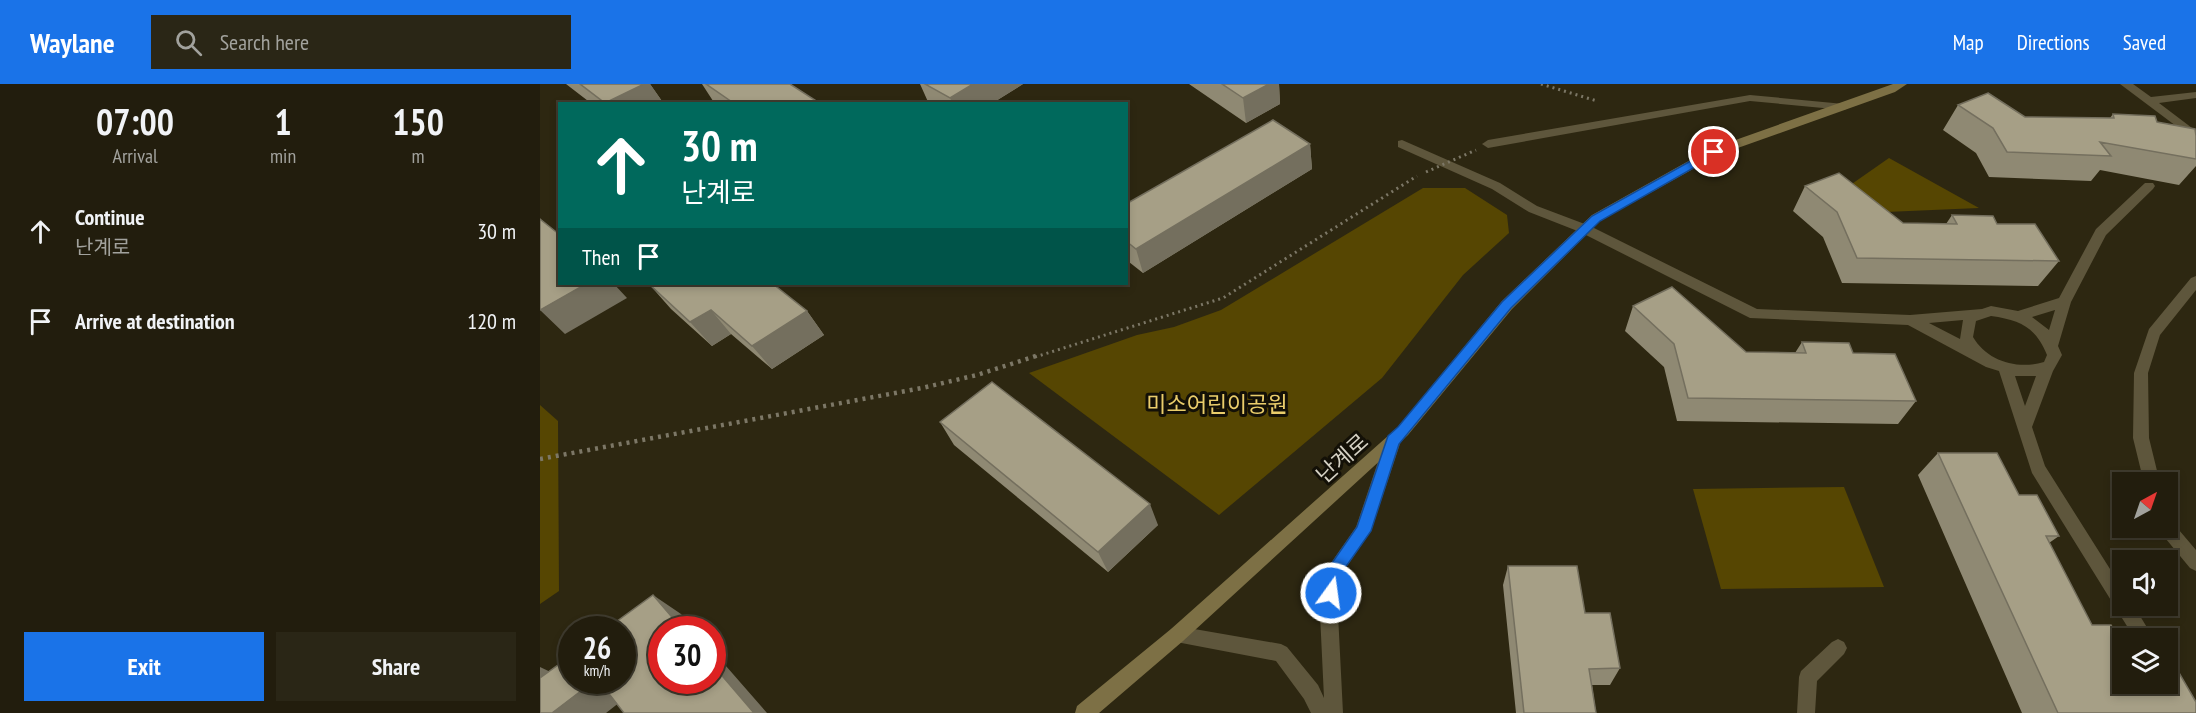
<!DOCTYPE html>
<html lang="en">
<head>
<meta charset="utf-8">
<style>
  :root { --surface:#221d0d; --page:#2a2616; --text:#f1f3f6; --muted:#a2a29d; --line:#3f3b2e; --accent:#1a73e8 }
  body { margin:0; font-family:"PT Sans Narrow","Noto Sans KR",sans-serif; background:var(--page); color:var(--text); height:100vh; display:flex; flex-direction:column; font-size:22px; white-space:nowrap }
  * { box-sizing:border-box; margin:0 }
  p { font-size:20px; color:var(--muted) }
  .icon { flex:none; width:33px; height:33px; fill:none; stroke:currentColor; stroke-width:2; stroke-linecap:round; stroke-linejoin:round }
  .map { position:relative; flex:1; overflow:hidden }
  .details { display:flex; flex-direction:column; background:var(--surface); width:540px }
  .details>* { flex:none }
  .guide { position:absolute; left:18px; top:18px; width:570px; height:183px; border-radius:0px; box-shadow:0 3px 9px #0003,0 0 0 2px var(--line); background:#00695c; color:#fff; overflow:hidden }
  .needle { width:39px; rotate:40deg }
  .tools { position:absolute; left:1572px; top:388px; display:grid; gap:12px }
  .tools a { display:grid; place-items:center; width:66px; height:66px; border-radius:0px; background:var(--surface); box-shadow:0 3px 9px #0003,0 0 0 2px var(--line); font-size:30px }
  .speed { position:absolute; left:18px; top:532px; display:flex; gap:12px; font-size:30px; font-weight:700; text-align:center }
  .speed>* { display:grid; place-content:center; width:78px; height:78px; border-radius:50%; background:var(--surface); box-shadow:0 3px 9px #0003,0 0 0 2px var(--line); line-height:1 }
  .speed small { font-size:15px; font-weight:400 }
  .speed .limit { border:9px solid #d22; background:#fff; color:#111 }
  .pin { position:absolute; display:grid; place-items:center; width:51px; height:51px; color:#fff; margin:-26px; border:3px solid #fff; border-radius:50%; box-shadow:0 2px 6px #0007 }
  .me { position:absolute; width:66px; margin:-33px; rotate:14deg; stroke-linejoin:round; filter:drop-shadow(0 0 4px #0008) }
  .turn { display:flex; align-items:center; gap:21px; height:126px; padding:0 24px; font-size:27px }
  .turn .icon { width:78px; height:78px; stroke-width:2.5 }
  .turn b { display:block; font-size:42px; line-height:51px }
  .then { display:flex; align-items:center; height:57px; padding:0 24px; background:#0003; gap:12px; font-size:22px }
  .eta { display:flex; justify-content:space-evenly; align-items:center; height:102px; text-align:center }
  .eta b { font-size:36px; font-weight:700; line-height:42px }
  .primary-button { display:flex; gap:12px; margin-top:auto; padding:12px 24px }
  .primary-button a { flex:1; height:69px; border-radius:0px; background:var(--accent); color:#fff; font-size:24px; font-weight:700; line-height:69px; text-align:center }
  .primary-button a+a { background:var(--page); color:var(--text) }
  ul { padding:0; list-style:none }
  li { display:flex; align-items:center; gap:18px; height:90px; padding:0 24px }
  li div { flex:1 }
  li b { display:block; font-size:22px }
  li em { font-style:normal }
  header { display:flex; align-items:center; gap:36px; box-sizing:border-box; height:84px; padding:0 30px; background:var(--accent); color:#fff }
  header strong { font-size:28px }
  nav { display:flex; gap:33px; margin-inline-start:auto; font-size:21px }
  .search { width:420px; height:54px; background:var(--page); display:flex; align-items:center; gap:15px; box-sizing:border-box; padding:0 21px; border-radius:0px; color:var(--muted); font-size:22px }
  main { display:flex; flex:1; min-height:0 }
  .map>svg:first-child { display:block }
  .green { fill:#564602 }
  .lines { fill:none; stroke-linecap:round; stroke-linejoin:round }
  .path-far1 { stroke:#7c7766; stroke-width:3; stroke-dasharray:2 4; stroke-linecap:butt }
  .path { stroke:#7c7766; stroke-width:4.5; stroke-dasharray:3 5; stroke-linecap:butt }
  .service { fill:#5e563c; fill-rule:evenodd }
  .minor { fill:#5e563c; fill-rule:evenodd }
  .secondary { fill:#7d7045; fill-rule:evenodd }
  .path-bridge { stroke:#7c7766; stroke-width:3; stroke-dasharray:2 4; stroke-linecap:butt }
  .wall { fill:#8f8973 }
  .shaded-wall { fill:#746f5e }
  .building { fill:#a69f86; stroke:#746f5e; stroke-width:1.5 }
  .route { fill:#1a73e8; stroke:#114b97; stroke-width:1.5 }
  .labels { text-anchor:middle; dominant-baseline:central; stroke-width:6; stroke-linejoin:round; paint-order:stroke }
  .park-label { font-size:22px; fill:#eacd6b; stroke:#131007 }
  .street-label { font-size:22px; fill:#d5d1c4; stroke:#131007 }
</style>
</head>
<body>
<header>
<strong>Waylane</strong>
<div class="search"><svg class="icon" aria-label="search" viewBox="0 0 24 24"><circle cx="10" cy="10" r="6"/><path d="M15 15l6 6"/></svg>Search here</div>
<nav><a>Map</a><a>Directions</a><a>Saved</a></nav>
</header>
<main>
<section class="details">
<div class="eta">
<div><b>07:00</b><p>Arrival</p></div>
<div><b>1</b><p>min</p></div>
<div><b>150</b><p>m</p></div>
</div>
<ul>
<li><svg class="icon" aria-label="ahead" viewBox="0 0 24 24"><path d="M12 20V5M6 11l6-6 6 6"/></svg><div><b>Continue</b><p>난계로</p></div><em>30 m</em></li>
<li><svg class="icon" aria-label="arrive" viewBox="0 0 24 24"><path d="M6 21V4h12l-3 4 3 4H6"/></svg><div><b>Arrive at destination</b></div><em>120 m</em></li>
</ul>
<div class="primary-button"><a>Exit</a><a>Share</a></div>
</section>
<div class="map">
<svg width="1656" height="629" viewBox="0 0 1656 629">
  <rect width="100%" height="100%" fill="#2d2711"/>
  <path class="green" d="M 1349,74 L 1439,124 L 1346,128 L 1306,104 Z
    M 883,104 L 925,104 L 967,131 L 969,149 L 923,191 L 842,294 L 679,431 L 489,289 L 597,251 L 634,243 L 681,226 Z
    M 0,321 L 18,337 L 19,507 L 0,520 Z
    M 1304,403 L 1344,503 L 1181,505 L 1153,405 Z"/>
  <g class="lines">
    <path class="path-far1" d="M 1001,0 L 1057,17
      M 495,273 L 683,214 L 877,92"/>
    <path class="path" d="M 0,375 L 382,304 L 437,291 L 499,271"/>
    <path class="service" d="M 1210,11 L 1304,20 L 1310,23 L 1304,26 L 1210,17 L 948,64 L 942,60 L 948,56 Z
      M 862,56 L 960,99 L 997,122 L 1050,142 L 1217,225 L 1370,231 L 1442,225 L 1451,222 L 1478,227 L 1519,214 L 1556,145 L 1605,99 L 1613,99 L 1615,102 L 1613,105 L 1566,151 L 1531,218 L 1518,262 L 1522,271 L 1513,287 L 1492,343 L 1505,382 L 1582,504 L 1582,522 L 1594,522 L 1614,555 L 1595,555 L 1492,389 L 1459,287 L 1446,283 L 1368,241 L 1210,234 L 1040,148 L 989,128 L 952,105 L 858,63 L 858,57 ZM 1515,226 L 1509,246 L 1492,233 ZM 1451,232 C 1481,236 1496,244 1507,271 L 1504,278 C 1477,286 1447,277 1433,253 L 1436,237 ZM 1423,236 L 1420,255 L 1389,239 ZM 1475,292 L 1496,292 L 1485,322 Z
      M 1298,555 L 1304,558 L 1307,564 L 1304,570 L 1277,597 L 1275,629 L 1257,629 L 1259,593 L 1261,587 L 1292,558 Z"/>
    <path class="minor" d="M 1580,0 L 1593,0 L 1611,13 L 1656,8 L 1656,14 L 1619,19 L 1656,47 L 1656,57 Z
      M 1656,192 L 1656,206 L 1620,251 L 1608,289 L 1609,354 L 1620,399 L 1604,399 L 1593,354 L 1594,289 L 1609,245 L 1651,194 Z
      M 853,351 L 858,352 L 861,357 L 831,447 L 801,491 L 798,530 L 803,629 L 771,629 L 764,615 L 736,577 L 631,557 L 628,551 L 631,545 L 637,542 L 741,560 L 747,563 L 778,601 L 784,614 L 780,530 L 784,489 L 816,443 L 845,357 L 848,352 Z
      M 1628,437 L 1633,439 L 1656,466 L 1656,487 L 1650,484 L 1621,449 L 1619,444 L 1628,444 Z"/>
    <path class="secondary" d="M 1353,0 L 1367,0 L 1355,8 L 1178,71 L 1060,137 L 972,225 L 868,351 L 643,557 L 559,629 L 535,629 L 537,622 L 631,545 L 858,343 L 962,217 L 1052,131 L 1170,65 Z"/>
    <path class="path-bridge" d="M 886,88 L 936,66"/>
  </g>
  <path class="wall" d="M 26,0 L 110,0 L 124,20 L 52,20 Z
    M 162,0 L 250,0 L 281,20 L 175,20 Z
    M 380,0 L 483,0 L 451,20 L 389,20 Z
    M 649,0 L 739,0 L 740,20 L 706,39 Z
    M 1418,21 L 1485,33 L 1570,34 L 1573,30 L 1617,38 L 1656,52 L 1656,82 L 1639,101 L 1560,86 L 1551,97 L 1449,93 L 1436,69 L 1403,46 Z
    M 770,60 L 772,85 L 603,189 L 589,178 L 586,179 L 586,120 Z
    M 1265,102 L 1363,139 L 1406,140 L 1412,131 L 1457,140 L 1519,177 L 1498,202 L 1302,199 L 1283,153 L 1253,127 Z
    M 109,200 L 267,227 L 284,251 L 232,285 L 191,250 L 172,262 L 131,225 Z
    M 1093,222 L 1206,268 L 1255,269 L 1262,258 L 1313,269 L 1376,317 L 1358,340 L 1137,337 L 1124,283 L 1085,247 Z
    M 400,338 L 618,441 L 568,488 L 414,361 Z
    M 1398,369 L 1479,411 L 1519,452 L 1509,459 L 1582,600 L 1656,629 L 1482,629 L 1378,391 Z
    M 968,482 L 1045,529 L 1080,584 L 1070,601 L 1052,601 L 1056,629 L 976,629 L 963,501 Z"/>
  <path class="shaded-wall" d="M 104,0 L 110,0 L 124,20 L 66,20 L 65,19 Z
    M 433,0 L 483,0 L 451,20 L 413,20 L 410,14 Z
    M 729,0 L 739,0 L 740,20 L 706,39 L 703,14 Z
    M 770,60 L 772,85 L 603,189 L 596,165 Z
    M 586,168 L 589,178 L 586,179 Z
    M 46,200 L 74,200 L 87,214 L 25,250 L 0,226 Z
    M 171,226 L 191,250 L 172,262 L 150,238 Z
    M 267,227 L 284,251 L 232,285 L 212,262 Z
    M 610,420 L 618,441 L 568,488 L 558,468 Z
    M 113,511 L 141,530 L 155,546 L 143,546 Z
    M 172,566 L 227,629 L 214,629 L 172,580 Z
    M 0,583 L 19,592 L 0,595 Z
    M 54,597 L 62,597 L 89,611 L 66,629 L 12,629 Z"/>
  <path class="building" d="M 40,0 L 104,0 L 65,19 Z
    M 166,0 L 250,0 L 281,20 L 195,20 Z
    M 385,0 L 433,0 L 410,14 Z
    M 682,0 L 729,0 L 703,14 Z
    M 1448,9 L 1485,33 L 1574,34 L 1573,30 L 1615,32 L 1617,38 L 1655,45 L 1656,52 L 1656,75 L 1560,58 L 1571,72 L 1467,68 L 1453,44 L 1418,21 Z
    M 733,36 L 770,60 L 596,165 L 586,157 L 586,120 Z
    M 1299,89 L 1363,139 L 1417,140 L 1412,131 L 1453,132 L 1457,140 L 1495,140 L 1519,177 L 1317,174 L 1297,128 L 1265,102 Z
    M 0,135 L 20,151 L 20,200 L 46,200 L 0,226 Z
    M 109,200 L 233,200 L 267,227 L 212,262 L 171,226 L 150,238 Z
    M 1132,203 L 1206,268 L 1266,269 L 1262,258 L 1309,259 L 1313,269 L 1355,270 L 1376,317 L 1148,314 L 1134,260 L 1093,222 Z
    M 452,298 L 610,420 L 558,468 L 400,338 Z
    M 1398,369 L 1457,369 L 1479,411 L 1497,411 L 1519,452 L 1506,452 L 1552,541 L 1571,541 L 1582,562 L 1582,600 L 1628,600 L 1628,587 L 1638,587 L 1656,618 L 1656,629 L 1518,629 Z
    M 968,482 L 1037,482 L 1045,529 L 1070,529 L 1080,584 L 1049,585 L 1056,629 L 984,629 Z
    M 113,511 L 143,546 L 122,546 L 122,597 L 172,597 L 172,580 L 214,629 L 84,629 L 59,597 L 82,597 L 82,546 L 65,546 Z
    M 32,571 L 32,597 L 54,597 L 12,629 L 0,629 L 0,594 Z"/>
  <path class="route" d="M 1174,64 L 1179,68 L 1178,70 L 1060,137 L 971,224 L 859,360 L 831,447 L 800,491 L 797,515 L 791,517 L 785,515 L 783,509 L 785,489 L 817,443 L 848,352 L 858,343 L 962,218 L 1052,132 Z"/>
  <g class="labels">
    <g class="park-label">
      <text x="677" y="320">미소어린이공원</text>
    </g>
    <g class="street-label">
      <text transform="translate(802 374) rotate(-42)">난계로</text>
    </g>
  </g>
</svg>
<div class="tools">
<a><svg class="needle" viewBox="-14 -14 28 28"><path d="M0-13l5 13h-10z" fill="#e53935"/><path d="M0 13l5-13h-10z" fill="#a2a29d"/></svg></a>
<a><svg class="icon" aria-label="sound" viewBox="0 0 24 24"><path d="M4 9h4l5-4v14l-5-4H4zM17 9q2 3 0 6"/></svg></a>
<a><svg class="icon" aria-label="layers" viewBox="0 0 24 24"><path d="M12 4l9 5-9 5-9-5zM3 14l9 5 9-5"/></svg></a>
</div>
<div class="speed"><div>26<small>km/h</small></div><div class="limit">30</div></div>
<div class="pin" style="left:1174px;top:68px;background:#d93025"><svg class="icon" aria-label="arrive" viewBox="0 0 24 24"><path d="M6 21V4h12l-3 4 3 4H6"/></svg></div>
<svg class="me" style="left:791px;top:509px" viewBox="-20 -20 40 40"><circle r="17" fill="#1a73e8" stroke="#fff" stroke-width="3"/><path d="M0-11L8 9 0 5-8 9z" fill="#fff"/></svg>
<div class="guide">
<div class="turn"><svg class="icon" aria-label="ahead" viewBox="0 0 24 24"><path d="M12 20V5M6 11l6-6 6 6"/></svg><div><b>30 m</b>난계로</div></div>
<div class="then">Then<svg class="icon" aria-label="arrive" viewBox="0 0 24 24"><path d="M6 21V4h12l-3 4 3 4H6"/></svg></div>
</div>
</div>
</main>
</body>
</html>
